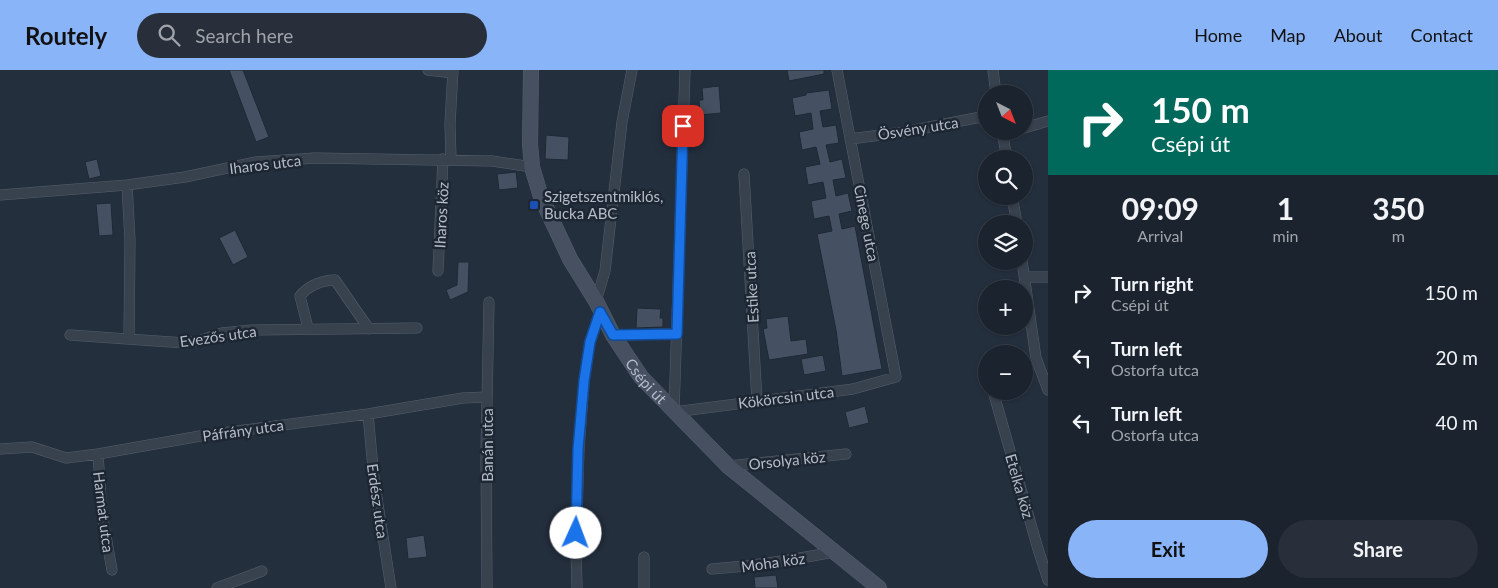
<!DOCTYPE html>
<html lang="en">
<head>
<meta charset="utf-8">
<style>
  :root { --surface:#1b232e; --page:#282f3a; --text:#f1f3f6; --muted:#a0a4aa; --line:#39404a; --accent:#8ab4f8 }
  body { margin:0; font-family:Lato,sans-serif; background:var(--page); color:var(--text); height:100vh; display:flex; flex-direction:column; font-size:19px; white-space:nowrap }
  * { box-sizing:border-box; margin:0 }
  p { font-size:16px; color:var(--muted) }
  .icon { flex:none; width:28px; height:28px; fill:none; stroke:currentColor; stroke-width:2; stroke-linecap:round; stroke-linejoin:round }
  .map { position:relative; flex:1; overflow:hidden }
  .side { display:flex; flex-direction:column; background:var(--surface); width:450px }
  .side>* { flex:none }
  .top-card { background:#00695c; color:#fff; overflow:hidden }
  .needle { width:32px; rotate:138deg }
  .fabs { position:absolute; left:978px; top:15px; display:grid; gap:10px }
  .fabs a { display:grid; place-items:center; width:55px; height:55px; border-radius:50%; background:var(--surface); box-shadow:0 1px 4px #0004,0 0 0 1px var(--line); font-size:25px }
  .pin { position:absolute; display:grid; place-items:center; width:42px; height:42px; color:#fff; margin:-21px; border-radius:10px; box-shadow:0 2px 8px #0006 }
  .me { position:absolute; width:55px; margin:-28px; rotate:2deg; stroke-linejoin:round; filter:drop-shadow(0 0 4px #0008) }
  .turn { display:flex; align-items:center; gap:18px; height:105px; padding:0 20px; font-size:22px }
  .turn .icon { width:65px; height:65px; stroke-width:2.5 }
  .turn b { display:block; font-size:35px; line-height:42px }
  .eta { display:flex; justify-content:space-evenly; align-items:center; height:85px; text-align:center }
  .eta b { font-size:30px; font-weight:700; line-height:35px }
  .action { display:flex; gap:10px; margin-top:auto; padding:10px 20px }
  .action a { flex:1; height:58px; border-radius:30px; background:var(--accent); color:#111; font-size:20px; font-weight:700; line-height:58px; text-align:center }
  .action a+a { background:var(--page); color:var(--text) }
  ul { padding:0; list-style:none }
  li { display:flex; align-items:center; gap:15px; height:65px; padding:0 20px }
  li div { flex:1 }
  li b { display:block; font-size:19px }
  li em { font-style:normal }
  header { display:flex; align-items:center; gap:30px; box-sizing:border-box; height:70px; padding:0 25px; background:var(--accent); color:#111 }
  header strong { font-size:24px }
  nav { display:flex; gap:28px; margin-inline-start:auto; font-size:18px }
  .search { width:350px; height:45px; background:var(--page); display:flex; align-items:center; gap:12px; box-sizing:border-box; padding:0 18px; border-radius:28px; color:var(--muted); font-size:19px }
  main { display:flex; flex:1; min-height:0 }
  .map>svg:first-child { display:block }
  .building { fill:#455162; stroke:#1f2835 }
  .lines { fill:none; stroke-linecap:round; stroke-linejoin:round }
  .street-casing { stroke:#565f6c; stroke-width:11 }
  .secondary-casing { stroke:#565f6c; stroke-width:16 }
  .street { stroke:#38414e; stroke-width:10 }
  .secondary { stroke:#465061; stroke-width:15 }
  .route-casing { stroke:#114b97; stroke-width:12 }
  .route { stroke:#1a73e8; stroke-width:9 }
  .transit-dot { fill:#1a4fb4; stroke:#1d2633; stroke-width:2 }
  .labels { text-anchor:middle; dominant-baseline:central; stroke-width:5; stroke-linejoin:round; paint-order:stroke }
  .street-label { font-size:15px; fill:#b4bcc9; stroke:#1d2633 }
  .poi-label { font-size:15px; fill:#b4bcc9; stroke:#1d2633; text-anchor:start }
</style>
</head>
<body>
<header>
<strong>Routely</strong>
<div class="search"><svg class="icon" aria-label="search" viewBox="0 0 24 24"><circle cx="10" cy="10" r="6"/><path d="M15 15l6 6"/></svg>Search here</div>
<nav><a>Home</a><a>Map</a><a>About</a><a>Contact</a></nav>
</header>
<main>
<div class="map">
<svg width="1048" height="518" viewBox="0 0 1048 518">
  <rect width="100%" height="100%" fill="#242f3e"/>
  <path class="building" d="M 229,0 L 243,0 L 269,67 L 256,72 Z
    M 787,0 L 824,0 L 824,4 L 789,11 Z
    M 719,16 L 721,43 L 700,45 L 699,30 L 703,30 L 702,18 Z
    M 829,20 L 832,39 L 820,41 L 823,57 L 836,55 L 839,73 L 826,75 L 830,92 L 842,89 L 846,108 L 833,110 L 836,126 L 848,123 L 852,141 L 839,144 L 842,159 L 855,156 L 882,299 L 842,306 L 836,260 L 817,164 L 832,161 L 829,146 L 814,149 L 811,131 L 826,128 L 823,112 L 808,115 L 805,97 L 820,94 L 816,77 L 802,80 L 799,62 L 813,59 L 811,43 L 795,46 L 792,28 L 806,25 L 806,23 Z
    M 546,65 L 569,67 L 568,90 L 545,89 Z
    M 97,89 L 101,106 L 89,109 L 85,92 Z
    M 516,102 L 518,118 L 499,120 L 497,104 Z
    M 111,133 L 113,165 L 99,166 L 96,134 Z
    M 235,160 L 248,187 L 233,195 L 219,168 Z
    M 458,192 L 469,192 L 468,222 L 450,230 L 446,220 L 457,215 Z
    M 637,238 L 661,239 L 660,248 L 663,248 L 663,257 L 636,258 Z
    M 788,246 L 791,271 L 806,269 L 808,284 L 769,290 L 763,259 L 767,258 L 766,249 Z
    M 823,285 L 826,301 L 804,305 L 801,289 Z
    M 865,336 L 869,353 L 849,358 L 845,342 Z
    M 424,465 L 427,487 L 408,489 L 406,468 Z
    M 776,505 L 778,518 L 755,518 L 754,507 Z"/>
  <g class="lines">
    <g class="street-casing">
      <path id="street" d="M 428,0 L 453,3
        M 685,0 L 674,342 L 853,319 L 896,307 L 837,0
        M 993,0 L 996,24
        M 1024,58 L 1048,51
        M 1002,61 L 1007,89
        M 850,69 L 904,62 L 986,46
        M 451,90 L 450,54 L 453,0
        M 744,104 L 757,331
        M 127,115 L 130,170 L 129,269
        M 0,125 L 127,115 L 185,107 L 256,92 L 315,88 L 492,91 L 532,97
        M 1012,126 L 1017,154
        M 1022,191 L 1036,288 L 1048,320
        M 438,201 L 443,89
        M 1025,207 L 1048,207
        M 596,231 L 605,201 L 622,52 L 632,0
        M 308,258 L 300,226 C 308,216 322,210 335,210 L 369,259
        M 70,265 L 185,273 L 199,271 L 222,263 L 252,260 L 417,258
        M 613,265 L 677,264
        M 993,321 L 1038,479 L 1048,510
        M 368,344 L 374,409 L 391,518
        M 0,379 L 32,377 L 66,388 L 98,384 L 206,365 L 368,344 L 463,328 L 487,327
        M 98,384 L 102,444 L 112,500
        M 728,396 L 846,384
        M 712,499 C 753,496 793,490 833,482
        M 217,518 L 262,501
        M 487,518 L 486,383 L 489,232
        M 577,518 L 576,480 L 579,379 L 584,311 L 590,272 L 600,242
        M 644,518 L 644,487"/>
    </g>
    <g class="secondary-casing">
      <g id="secondary">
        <path id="s1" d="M 531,0 L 530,74 L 532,97 L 541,127 L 570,189 L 596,231 L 613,265 L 641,307 L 728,396 L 879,518"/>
      </g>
    </g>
    <use href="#street" class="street"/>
    <use href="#secondary" class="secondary"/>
  </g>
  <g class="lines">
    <g class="route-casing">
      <path id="route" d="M 576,463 L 578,379 L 584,311 L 590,272 L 600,242 L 613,265 L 677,264 L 683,56"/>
    </g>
    <use href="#route" class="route"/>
  </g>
  <rect class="transit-dot" x="529" y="130" width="10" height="10" rx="2.5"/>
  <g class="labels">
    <g class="street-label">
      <text transform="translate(918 58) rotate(-9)">Ösvény utca</text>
      <text transform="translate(265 94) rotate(-7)">Iharos utca</text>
      <text transform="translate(441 145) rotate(-87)">Iharos köz</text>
      <text transform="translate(867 153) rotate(79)">Cinege utca</text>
      <text transform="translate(751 217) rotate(-93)">Estike utca</text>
      <text transform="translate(218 266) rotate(-8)">Evezős utca</text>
      <text stroke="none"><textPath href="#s1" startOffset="341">Csépi út</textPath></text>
      <text transform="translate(786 327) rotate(-7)">Kökörcsin utca</text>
      <text transform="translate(243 360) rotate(-8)">Páfrány utca</text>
      <text transform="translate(487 375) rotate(-90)">Banán utca</text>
      <text transform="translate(787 390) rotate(-6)">Orsolya köz</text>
      <text transform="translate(1020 416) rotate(74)">Etelka köz</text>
      <text transform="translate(378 431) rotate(82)">Erdész utca</text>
      <text transform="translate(104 442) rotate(83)">Harmat utca</text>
      <text transform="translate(773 492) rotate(-8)">Moha köz</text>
    </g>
    <g class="poi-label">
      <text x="544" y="126">Szigetszentmiklós,<tspan x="544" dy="17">Bucka ABC</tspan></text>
    </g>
  </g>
</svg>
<div class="fabs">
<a><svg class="needle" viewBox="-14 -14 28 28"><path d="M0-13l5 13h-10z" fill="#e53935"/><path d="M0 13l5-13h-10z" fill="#a0a4aa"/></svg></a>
<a><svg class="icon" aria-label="search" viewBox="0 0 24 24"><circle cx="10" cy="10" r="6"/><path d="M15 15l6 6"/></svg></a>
<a><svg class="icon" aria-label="layers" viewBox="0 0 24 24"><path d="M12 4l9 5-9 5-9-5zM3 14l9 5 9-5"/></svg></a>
<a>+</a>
<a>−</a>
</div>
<div class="pin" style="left:683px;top:56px;background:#d93025"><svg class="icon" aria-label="arrive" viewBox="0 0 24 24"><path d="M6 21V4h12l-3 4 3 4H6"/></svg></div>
<svg class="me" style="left:576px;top:463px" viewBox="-20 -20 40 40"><circle r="19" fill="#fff"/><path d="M0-13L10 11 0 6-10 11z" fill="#1a73e8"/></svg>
</div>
<section class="side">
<div class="top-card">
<div class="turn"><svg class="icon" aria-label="right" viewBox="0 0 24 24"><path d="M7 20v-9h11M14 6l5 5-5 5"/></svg><div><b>150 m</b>Csépi út</div></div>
</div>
<div class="eta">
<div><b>09:09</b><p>Arrival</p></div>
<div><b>1</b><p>min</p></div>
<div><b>350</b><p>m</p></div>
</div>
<ul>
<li><svg class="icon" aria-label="right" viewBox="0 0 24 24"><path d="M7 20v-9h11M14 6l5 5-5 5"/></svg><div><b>Turn right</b><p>Csépi út</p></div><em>150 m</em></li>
<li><svg class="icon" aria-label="left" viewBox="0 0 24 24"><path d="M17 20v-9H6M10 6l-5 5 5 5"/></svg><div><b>Turn left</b><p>Ostorfa utca</p></div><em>20 m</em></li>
<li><svg class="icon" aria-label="left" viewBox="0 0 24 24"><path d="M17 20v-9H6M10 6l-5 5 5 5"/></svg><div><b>Turn left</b><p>Ostorfa utca</p></div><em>40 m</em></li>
</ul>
<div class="action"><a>Exit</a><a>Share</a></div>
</section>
</main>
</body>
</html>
